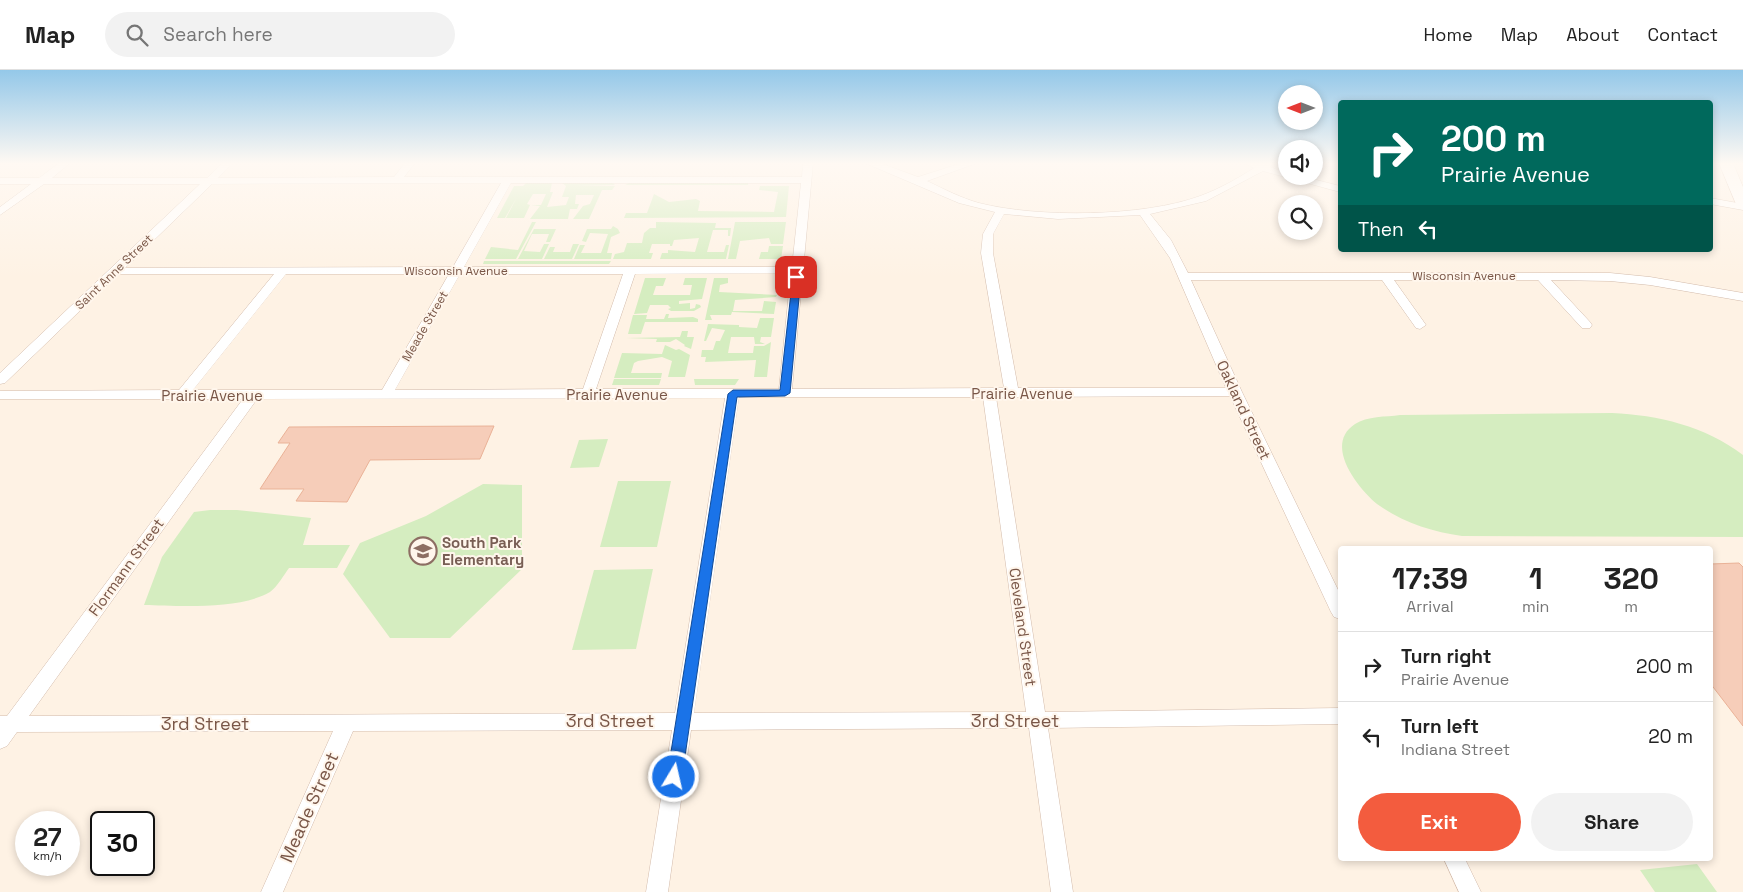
<!DOCTYPE html>
<html lang="en">
<head>
<meta charset="utf-8">
<style>
  :root { --surface:#fff; --page:#f2f2f2; --text:#222; --muted:#767676; --line:#e0e0e0; --accent:#f35c3e }
  body { margin:0; font-family:"Space Grotesk",sans-serif; background:var(--page); color:var(--text); height:100vh; display:flex; flex-direction:column; font-size:19px; white-space:nowrap }
  * { box-sizing:border-box; margin:0 }
  p { font-size:16px; color:var(--muted) }
  .icon { flex:none; width:28px; height:28px; fill:none; stroke:currentColor; stroke-width:2; stroke-linecap:round; stroke-linejoin:round }
  .map { position:relative; flex:1; overflow:hidden }
  .sheet { position:absolute; left:1338px; top:476px; width:375px; height:315px; display:flex; flex-direction:column; background:var(--surface); border-radius:5px; box-shadow:0 2px 8px #0003 }
  .sheet>* { flex:none }
  .top-card { position:absolute; left:1338px; top:30px; width:375px; height:152px; border-radius:5px; box-shadow:0 2px 8px #0003; background:#00695c; color:#fff; overflow:hidden }
  .needle { width:32px; rotate:270deg }
  .tools { position:absolute; left:1278px; top:15px; display:grid; gap:10px }
  .tools a { display:grid; place-items:center; width:45px; height:45px; border-radius:50%; background:var(--surface); box-shadow:0 2px 8px #0003; font-size:25px }
  .speed { position:absolute; left:15px; top:741px; display:flex; gap:10px; font-size:25px; font-weight:700; text-align:center }
  .speed>* { display:grid; place-content:center; width:65px; height:65px; border-radius:50%; background:var(--surface); box-shadow:0 2px 8px #0003; line-height:1 }
  .speed small { font-size:12px; font-weight:400 }
  .speed .limit { border:2px solid #111; border-radius:8px; background:#fff; color:#111 }
  .pin { position:absolute; display:grid; place-items:center; width:42px; height:42px; color:#fff; margin:-21px; border-radius:10px; box-shadow:0 2px 8px #0006 }
  .me { position:absolute; width:55px; margin:-28px; rotate:9deg; stroke-linejoin:round; filter:drop-shadow(0 0 4px #0008) }
  .turn { display:flex; align-items:center; gap:18px; height:105px; padding:0 20px; font-size:22px }
  .turn .icon { width:65px; height:65px; stroke-width:2.5 }
  .turn b { display:block; font-size:35px; line-height:42px }
  .then { display:flex; align-items:center; height:48px; padding:0 20px; background:#0003; gap:10px; font-size:19px }
  .eta { display:flex; justify-content:space-evenly; align-items:center; height:85px; text-align:center }
  .eta b { font-size:30px; font-weight:600; line-height:35px }
  .action { display:flex; gap:10px; margin-top:auto; padding:10px 20px }
  .action a { flex:1; height:58px; border-radius:30px; background:var(--accent); color:#fff; font-size:20px; font-weight:600; line-height:58px; text-align:center }
  .action a+a { background:var(--page); color:var(--text) }
  ul { padding:0; list-style:none }
  li { display:flex; align-items:center; gap:15px; height:70px; padding:0 20px; border-top:1px solid var(--line) }
  li div { flex:1 }
  li b { display:block; font-size:19px }
  li em { font-style:normal }
  header { display:flex; align-items:center; gap:30px; box-sizing:border-box; height:70px; padding:0 25px; background:var(--surface); border-bottom:1px solid var(--line) }
  header strong { font-size:24px }
  nav { display:flex; gap:28px; margin-inline-start:auto; font-size:18px }
  .search { width:350px; height:45px; background:var(--page); display:flex; align-items:center; gap:12px; box-sizing:border-box; padding:0 18px; border-radius:28px; color:var(--muted); font-size:19px }
  .map>svg:first-child { display:block }
  .green { fill:#d5edc0 }
  .building { fill:#f6cdb9; stroke:#eab297 }
  .lines { fill:none; stroke-linecap:round; stroke-linejoin:round }
  .street-casing { stroke:#d3bbab; stroke-width:1 }
  .secondary-casing { stroke:#d9bcaa; stroke-width:1 }
  .street { fill:#fff; fill-rule:evenodd }
  .secondary { fill:#fff; fill-rule:evenodd }
  .route { fill:#1a73e8; stroke:#114b97 }
  .labels { text-anchor:middle; dominant-baseline:central; stroke-width:4; stroke-linejoin:round; paint-order:stroke }
  .far-street-label { font-size:12px; fill:#795647; stroke:#fff6ec }
  .street-label { font-size:15px; fill:#795647; stroke:#fff6ec }
  .education-label { font-size:15px; font-weight:bold; fill:#785e54; stroke:#fff6ec; text-anchor:start }
  .near-street-label { font-size:18px; fill:#795647; stroke:#fff6ec }
</style>
</head>
<body>
<header>
<strong>Map</strong>
<div class="search"><svg class="icon" aria-label="search" viewBox="0 0 24 24"><circle cx="10" cy="10" r="6"/><path d="M15 15l6 6"/></svg>Search here</div>
<nav><a>Home</a><a>Map</a><a>About</a><a>Contact</a></nav>
</header>
<div class="map">
<svg width="1743" height="822" viewBox="0 0 1743 822">
  <rect width="100%" height="100%" fill="#fef2e4"/>
  <path class="green" d="M 526,113 L 552,113 L 550,122 L 553,122 L 547,137 L 566,135 L 569,127 L 562,127 L 566,116 L 562,113 L 613,113 L 615,115 L 576,116 L 615,116 L 612,120 L 602,120 L 589,149 L 573,149 L 583,136 L 590,134 L 594,125 L 576,125 L 575,134 L 579,134 L 577,139 L 570,139 L 568,149 L 530,149 L 540,136 L 531,135 L 541,135 L 546,124 L 533,124 L 527,134 L 530,135 L 524,148 L 506,148 L 517,127 L 505,148 L 497,148 L 514,116 L 523,116 Z
    M 629,113 L 748,113 L 748,115 L 625,115 Z
    M 760,116 L 789,116 L 786,147 L 624,148 L 626,143 L 647,143 L 654,124 L 669,132 L 696,129 L 700,131 L 698,141 L 774,142 L 778,122 L 759,120 Z
    M 532,152 L 536,152 L 516,189 L 485,189 L 491,177 L 518,180 Z
    M 656,152 L 716,153 L 715,158 L 731,158 L 730,166 L 728,166 L 728,160 L 713,160 L 707,182 L 724,182 L 726,175 L 729,175 L 726,189 L 660,189 L 662,183 L 668,183 L 668,180 L 695,182 L 699,168 L 674,170 L 672,176 L 670,176 L 670,174 L 652,174 L 649,183 L 653,183 L 651,189 L 613,189 L 615,184 L 624,182 L 627,173 L 642,173 L 644,163 L 650,158 L 656,158 Z
    M 735,152 L 786,152 L 783,174 L 771,174 L 769,168 L 740,171 L 736,189 L 728,189 Z
    M 613,156 L 618,159 L 620,163 L 611,167 L 607,183 L 612,183 L 611,189 L 574,189 L 580,175 L 585,175 L 581,183 L 601,183 L 608,164 L 590,163 L 586,172 L 582,171 L 587,159 L 611,159 Z
    M 534,159 L 556,159 L 550,172 L 546,172 L 549,164 L 532,164 L 524,181 L 540,182 L 544,174 L 549,174 L 542,189 L 518,189 Z
    M 573,174 L 579,174 L 572,189 L 544,189 L 550,177 L 555,177 L 553,182 L 570,182 Z
    M 769,176 L 783,176 L 781,189 L 759,189 L 761,182 L 768,182 Z
    M 484,191 L 611,191 L 609,194 L 483,194 Z
    M 645,208 L 666,208 L 663,216 L 656,216 L 653,225 L 690,225 L 692,215 L 683,215 L 685,208 L 707,208 L 702,229 L 679,231 L 679,234 L 690,233 L 690,239 L 695,238 L 696,234 L 700,235 L 701,237 L 694,241 L 671,241 L 668,239 L 671,238 L 668,235 L 650,235 L 647,243 L 634,244 Z
    M 714,208 L 728,208 L 728,213 L 720,215 L 719,222 L 777,225 L 776,227 L 735,230 L 733,241 L 762,241 L 764,231 L 776,232 L 774,244 L 732,242 L 731,245 L 710,245 L 712,250 L 705,250 Z
    M 666,244 L 669,244 L 668,248 L 693,247 L 698,249 L 698,252 L 645,252 L 641,264 L 628,264 L 633,245 L 647,245 L 646,249 L 664,249 Z
    M 760,248 L 774,248 L 771,267 L 761,267 L 760,272 L 765,274 L 755,274 L 754,267 L 731,267 L 728,283 L 753,283 L 754,276 L 764,276 L 771,272 L 767,307 L 754,307 L 756,290 L 705,292 L 706,287 L 701,287 L 702,280 L 713,280 L 716,271 L 720,271 L 725,260 L 712,258 L 706,271 L 704,271 L 708,254 L 739,255 L 739,257 L 757,258 Z
    M 682,261 L 688,261 L 687,267 L 694,267 L 691,279 L 684,276 L 685,275 L 676,269 L 670,272 L 656,272 L 657,269 L 626,268 L 680,267 Z
    M 665,275 L 676,280 L 679,279 L 690,285 L 685,307 L 668,307 L 672,291 L 662,287 L 638,291 L 634,293 L 631,303 L 662,303 L 661,308 L 614,308 L 622,283 L 662,284 Z
    M 614,309 L 661,309 L 659,315 L 612,315 Z
    M 694,309 L 739,309 L 735,315 L 695,315 Z
    M 1612,343 C 1658,345 1705,356 1743,385 L 1743,467 L 1462,466 C 1432,462 1402,452 1377,434 C 1358,418 1323,375 1355,354 C 1367,346 1386,347 1400,345 Z
    M 608,369 L 599,397 L 570,398 L 579,370 Z
    M 618,411 L 671,411 L 657,477 L 600,477 Z
    M 483,414 L 522,415 L 522,499 L 450,568 L 390,568 L 343,504 L 360,473 L 426,446 Z
    M 210,440 L 237,440 L 311,448 L 303,475 L 350,475 L 337,498 L 289,498 C 284,505 277,517 270,522 C 239,540 179,536 144,535 L 162,487 L 194,442 Z
    M 653,499 L 636,579 L 572,580 L 594,500 Z
    M 1697,794 L 1717,822 L 1655,822 L 1640,800 Z"/>
  <path class="building" d="M 494,356 L 480,389 L 370,390 L 347,432 L 296,431 L 304,419 L 260,419 L 290,373 L 278,373 L 289,357 Z
    M 1739,493 L 1743,497 L 1743,656 L 1710,613 L 1710,494 Z"/>
  <g class="lines">
    <g class="street-casing">
      <path id="street" d="M 59,93 L 70,93 L 52,108 L 207,108 L 222,93 L 233,93 L 218,108 L 394,107 L 405,93 L 415,93 L 404,107 L 802,107 L 803,93 L 813,93 L 792,319 L 1004,318 L 981,183 L 983,164 L 995,142 L 959,133 L 865,93 L 880,93 L 918,107 L 962,93 L 977,93 L 927,111 C 944,119 961,128 979,133 C 1038,148 1143,147 1200,126 C 1219,119 1237,109 1254,98 L 1244,93 L 1274,93 L 1270,97 L 1286,103 L 1286,106 L 1301,106 L 1340,116 L 1340,122 L 1263,101 L 1206,131 L 1150,144 L 1171,170 L 1188,203 L 1610,203 L 1650,207 L 1743,223 L 1743,231 L 1650,215 L 1610,211 L 1551,210 L 1590,252 L 1592,255 L 1590,258 L 1582,258 L 1538,210 L 1394,210 L 1426,255 L 1420,259 L 1416,258 L 1382,210 L 1191,210 L 1242,322 L 1340,524 L 1340,549 L 1334,547 L 1331,542 L 1230,326 L 996,327 L 1045,642 L 1340,638 L 1340,654 L 1048,658 L 1073,822 L 1051,822 L 1029,658 L 691,660 L 668,822 L 646,822 L 672,660 L 353,661 L 283,822 L 261,822 L 333,661 L 17,662 L 7,676 L 0,679 L 0,646 L 7,646 L 243,329 L 0,329 L 0,321 L 179,320 L 274,204 L 118,204 L 5,313 L 0,314 L 0,303 L 200,114 L 44,114 L 0,145 L 0,137 L 31,114 L 0,114 L 0,108 L 39,108 ZM 501,113 L 453,197 L 125,198 L 212,114 ZM 511,113 L 801,113 L 792,197 L 464,197 ZM 1004,144 L 1058,149 L 1140,145 L 1170,188 L 1226,318 L 1018,318 L 993,183 L 993,164 ZM 791,203 L 779,319 L 596,319 L 635,204 ZM 286,204 L 449,204 L 382,320 L 193,320 ZM 460,204 L 623,204 L 583,319 L 395,320 ZM 739,327 L 983,327 L 1026,642 L 694,643 ZM 725,328 L 675,643 L 29,646 L 257,329 Z
        M 1710,128 L 1743,134 L 1743,140 L 1710,134 Z
        M 1444,789 L 1465,789 L 1481,822 L 1459,822 Z"/>
    </g>
    <g class="secondary-casing">
      <path id="secondary" d="M 1719,93 L 1733,93 L 1743,117 L 1743,138 L 1736,134 Z"/>
    </g>
    <use href="#street" class="street"/>
    <use href="#secondary" class="secondary"/>
  </g>
  <linearGradient id="sky" x2="0" y2="1"><stop stop-color="#94c8e9"/><stop offset="0.45" stop-color="#fff9f3"/><stop offset="1" stop-color="#fff9f3" stop-opacity="0"/></linearGradient>
  <rect width="1743" height="208" fill="url(#sky)"/>
  <path class="route" d="M 793,205 L 801,207 L 790,323 L 785,326 L 737,327 L 682,707 L 680,712 L 674,714 L 669,712 L 667,707 L 728,324 L 733,320 L 780,320 Z"/>
  <defs>
    <g id="school-ring" transform="scale(1.4375)"><circle r="9.5" fill="#fff6ec" stroke="#8d6e63" stroke-width="1.5"/><path d="M0-5L7-2L0 1L-7-2ZM-4 1L0 2.5L4 1V4Q0 6-4 4Z" fill="#8d6e63"/></g>
  </defs>
  <g fill-rule="evenodd">
    <use href="#school-ring" x="423" y="481"/>
  </g>
  <g class="labels">
    <g class="far-street-label">
      <text x="456" y="201">Wisconsin Avenue</text>
      <text transform="translate(114 202) rotate(-44)">Saint Anne Street</text>
      <text x="1464" y="206">Wisconsin Avenue</text>
      <text transform="translate(425 256) rotate(-60)">Meade Street</text>
    </g>
    <g class="street-label">
      <text x="1022" y="323">Prairie Avenue</text>
      <text x="617" y="324">Prairie Avenue</text>
      <text x="212" y="325">Prairie Avenue</text>
      <text transform="translate(1244 340) rotate(65)">Oakland Street</text>
      <text transform="translate(126 497) rotate(-54)">Flormann Street</text>
      <text transform="translate(1023 557) rotate(82)">Cleveland Street</text>
    </g>
    <g class="education-label">
      <text x="442" y="472">South Park<tspan x="442" dy="17">Elementary</tspan></text>
    </g>
    <g class="near-street-label">
      <text x="610" y="650">3rd Street</text>
      <text x="1015" y="650">3rd Street</text>
      <text x="205" y="653">3rd Street</text>
      <text transform="translate(309 737) rotate(-66)">Meade Street</text>
    </g>
  </g>
</svg>
<div class="tools">
<a><svg class="needle" viewBox="-14 -14 28 28"><path d="M0-13l5 13h-10z" fill="#e53935"/><path d="M0 13l5-13h-10z" fill="#767676"/></svg></a>
<a><svg class="icon" aria-label="sound" viewBox="0 0 24 24"><path d="M4 9h4l5-4v14l-5-4H4zM17 9q2 3 0 6"/></svg></a>
<a><svg class="icon" aria-label="search" viewBox="0 0 24 24"><circle cx="10" cy="10" r="6"/><path d="M15 15l6 6"/></svg></a>
</div>
<div class="speed"><div>27<small>km/h</small></div><div class="limit">30</div></div>
<div class="pin" style="left:796px;top:207px;background:#d93025"><svg class="icon" aria-label="arrive" viewBox="0 0 24 24"><path d="M6 21V4h12l-3 4 3 4H6"/></svg></div>
<svg class="me" style="left:674px;top:707px" viewBox="-20 -20 40 40"><circle r="17" fill="#1a73e8" stroke="#fff" stroke-width="3"/><path d="M0-11L8 9 0 5-8 9z" fill="#fff"/></svg>
<div class="top-card">
<div class="turn"><svg class="icon" aria-label="right" viewBox="0 0 24 24"><path d="M7 20v-9h11M14 6l5 5-5 5"/></svg><div><b>200 m</b>Prairie Avenue</div></div>
<div class="then">Then<svg class="icon" aria-label="left" viewBox="0 0 24 24"><path d="M17 20v-9H6M10 6l-5 5 5 5"/></svg></div>
</div>
<section class="sheet">
<div class="eta">
<div><b>17:39</b><p>Arrival</p></div>
<div><b>1</b><p>min</p></div>
<div><b>320</b><p>m</p></div>
</div>
<ul>
<li><svg class="icon" aria-label="right" viewBox="0 0 24 24"><path d="M7 20v-9h11M14 6l5 5-5 5"/></svg><div><b>Turn right</b><p>Prairie Avenue</p></div><em>200 m</em></li>
<li><svg class="icon" aria-label="left" viewBox="0 0 24 24"><path d="M17 20v-9H6M10 6l-5 5 5 5"/></svg><div><b>Turn left</b><p>Indiana Street</p></div><em>20 m</em></li>
</ul>
<div class="action"><a>Exit</a><a>Share</a></div>
</section>
</div>
</body>
</html>
